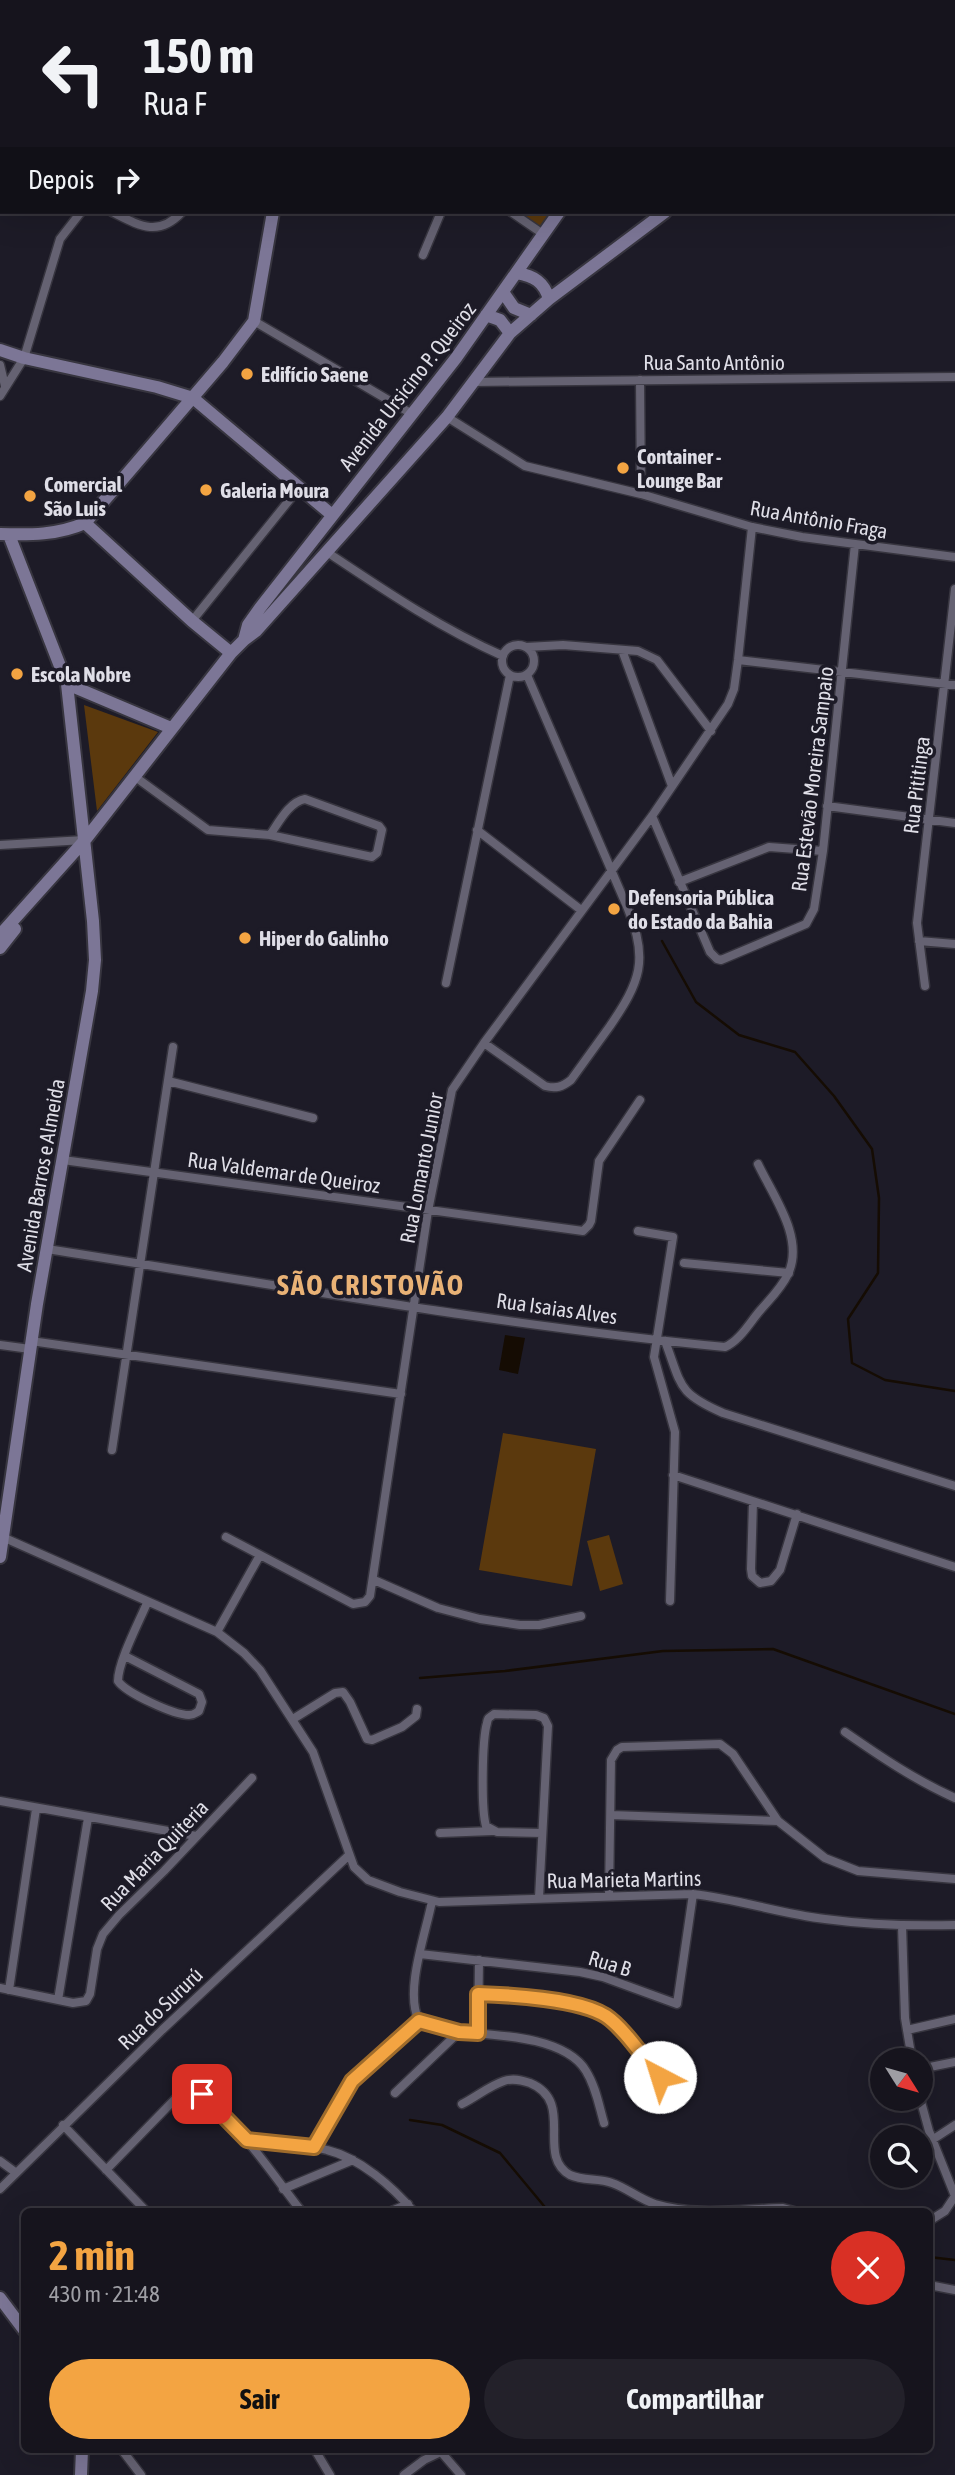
<!DOCTYPE html>
<html lang="pt">
<head>
<meta charset="utf-8">
<style>
  :root { --surface:#16141d; --page:#23212a; --text:#f1f3f6; --muted:#9e9ea4; --line:#35333b; --accent:#f3a442 }
  body { margin:0; font-family:"Asap Condensed",sans-serif; background:var(--page); color:var(--text); height:100vh; display:flex; flex-direction:column; font-size:26px; white-space:nowrap }
  * { box-sizing:border-box; margin:0 }
  p { font-size:23px; color:var(--muted) }
  .icon { flex:none; width:38px; height:38px; fill:none; stroke:currentColor; stroke-width:2; stroke-linecap:round; stroke-linejoin:round }
  .map { position:relative; flex:1; overflow:hidden }
  .panel { position:absolute; left:21px; top:2208px; width:912px; height:245px; display:flex; flex-direction:column; background:var(--surface); border-radius:10px; box-shadow:0 7px 28px #0002,0 0 0 2px var(--line) }
  .panel>* { flex:none }
  .top-card { position:absolute; left:0px; top:0px; width:956px; height:214px; box-shadow:0 7px 28px #0002,0 0 0 2px var(--line); background:#16141d; color:var(--text); overflow:hidden }
  .needle { width:46px; rotate:127deg }
  .fabs { position:absolute; left:870px; top:2048px; display:grid; gap:14px }
  .fabs a { display:grid; place-items:center; width:63px; height:63px; border-radius:50%; background:var(--surface); box-shadow:0 7px 28px #0002,0 0 0 2px var(--line); font-size:35px }
  .pin { position:absolute; display:grid; place-items:center; width:60px; height:60px; color:#fff; margin:-30px; border-radius:14px; box-shadow:0 4px 10px #0006 }
  .me { position:absolute; width:77px; margin:-38px; rotate:320deg; stroke-linejoin:round; filter:drop-shadow(0 0 5px #0008) }
  .turn { display:flex; align-items:center; gap:24px; height:147px; padding:0 28px; font-size:32px }
  .turn .icon { width:91px; height:91px; stroke-width:2.5 }
  .turn b { display:block; font-size:49px; line-height:60px }
  .then { display:flex; align-items:center; height:66px; padding:0 28px; background:#0003; gap:14px; font-size:26px }
  .round { display:grid; place-items:center; flex:none; width:74px; height:74px; border-radius:37px; background:var(--page) }
  .overview { display:flex; align-items:center; justify-content:space-between; height:119px; padding:0 28px }
  h1 { font-size:42px; font-weight:700; line-height:52px; color:var(--accent) }
  .action { display:flex; gap:14px; margin-top:auto; padding:14px 28px }
  .action a { flex:1; height:80px; border-radius:42px; background:var(--accent); color:#111; font-size:28px; font-weight:700; line-height:80px; text-align:center }
  .action a+a { background:var(--page); color:var(--text) }
  .map>svg:first-child { display:block }
  .green { fill:#5b390d }
  .water { fill:#150c03 }
  .lines { fill:none; stroke-linecap:round; stroke-linejoin:round }
  .stream { stroke:#150c03; stroke-width:2.5 }
  .street-casing { stroke:#37353f; stroke-width:11 }
  .secondary-casing { stroke:#37353f; stroke-width:16 }
  .street { stroke:#656272; stroke-width:8 }
  .secondary { stroke:#7c7696; stroke-width:12 }
  .route-casing { stroke:#9e6b2b; stroke-width:18 }
  .route { stroke:#f3a442; stroke-width:12 }
  .poi-dot { fill:#f3a442; stroke:#1d1b27; stroke-width:2.5 }
  .labels { text-anchor:middle; dominant-baseline:central; stroke-width:7; stroke-linejoin:round; paint-order:stroke }
  .street-label { font-size:21px; fill:#dfdee7; stroke:#1d1b27 }
  .poi-label { font-size:21px; font-weight:bold; fill:#dfdee7; stroke:#1d1b27; text-anchor:start }
  .district-label { font-size:28px; font-weight:bold; letter-spacing:2px; fill:#e9b276; stroke:#1d1b27 }
</style>
</head>
<body>
<div class="map">
<svg width="955" height="2475" viewBox="0 0 955 2475">
  <rect width="100%" height="100%" fill="#1d1b27"/>
  <path class="green" d="M 512,212 L 559,212 L 543,234 Z
    M 84,705 L 158,732 L 97,811 Z
    M 503,1433 L 596,1449 L 572,1586 L 479,1570 Z
    M 609,1535 L 623,1584 L 600,1591 L 587,1541 Z"/>
  <path class="water" d="M 505,1335 L 525,1338 L 518,1374 L 499,1370 Z"/>
  <g class="lines">
    <path class="stream" d="M 662,941 L 696,1002 L 739,1035 L 795,1052 L 834,1096 L 872,1149 L 879,1198 L 878,1273 L 848,1319 L 852,1363 L 885,1380 L 955,1391
      M 420,1678 L 505,1671 L 663,1651 L 773,1649 L 955,1714
      M 410,2120 L 442,2125 L 500,2153 L 549,2212
      M 929,2257 L 955,2260"/>
    <g class="street-casing">
      <path id="street" d="M 226,0 L 226,2
        M 66,2 L 67,0
        M 205,2 L 207,0
        M 449,2 L 449,0
        M 625,2 L 626,0
        M 0,151 L 2,149
        M 954,154 L 955,155
        M 954,197 L 955,198
        M 112,212 C 138,225 158,238 182,212
        M 511,212 L 543,234
        M 423,255 L 441,212
        M 254,321 L 412,414
        M 0,365 L 5,386
        M 640,380 L 641,494
        M 473,382 L 955,377
        M 0,396 L 24,358 L 60,239 L 81,212
        M 447,417 L 525,466 L 641,494 L 752,527 L 802,537 L 955,557
        M 327,552 C 384,590 440,628 503,656
        M 192,621 L 299,488
        M502 661a16 16 0 1 1 32 0a16 16 0 1 1-32 0Z
        M 526,647 L 563,645 L 638,651 L 657,660 L 711,731
        M 622,650 L 672,786
        M 738,660 L 955,685
        M 134,776 L 208,830 L 270,835 L 372,857 L 377,853 L 382,830 L 379,826 L 305,799 C 289,802 279,822 270,835
        M 827,806 L 955,823
        M 652,816 L 710,952 L 717,959 L 721,960 L 806,924 L 814,909 L 823,851 L 855,544
        M 477,830 L 581,910
        M 0,845 L 84,840
        M 679,882 L 769,847 L 823,851
        M 919,941 L 955,944
        M 446,983 L 510,675
        M 925,986 L 917,923 L 955,589
        M 484,1043 L 545,1086 C 556,1089 562,1087 571,1080 C 584,1062 597,1044 610,1026 C 640,982 649,960 628,909 L 527,675
        M 168,1081 L 313,1118
        M 63,1160 L 583,1231 L 589,1225 L 591,1221 L 599,1161 L 640,1100
        M 638,1231 L 673,1237 L 654,1357 L 675,1432 L 670,1601
        M 47,1249 C 272,1284 498,1325 725,1347 C 739,1341 749,1324 758,1313 C 769,1300 781,1289 788,1274 C 805,1238 773,1196 758,1164
        M 684,1263 L 789,1273
        M 31,1341 L 401,1394
        M 665,1341 C 682,1386 677,1393 723,1413 L 955,1486
        M 0,1345 L 30,1349
        M 112,1450 L 173,1047
        M 673,1475 L 955,1567
        M 753,1502 L 751,1569 L 752,1576 L 760,1583 L 771,1581 L 780,1570 L 797,1514
        M 0,1536 L 217,1632 L 244,1653 L 260,1670 L 313,1752 L 354,1867 L 368,1880 L 400,1892 L 439,1902 L 693,1894 C 738,1899 781,1914 825,1919 C 869,1925 912,1926 955,1925
        M 226,1537 L 353,1604 L 365,1602 L 370,1596 L 428,1211 L 452,1090 L 484,1043 L 652,816 L 728,704 L 734,689 L 738,660 L 752,527
        M 374,1580 L 438,1608 L 480,1619 L 520,1625 L 539,1625 L 581,1616
        M 217,1632 L 260,1555
        M 125,1656 L 199,1694 L 202,1702 L 199,1711 C 194,1714 194,1715 189,1715 C 174,1715 126,1693 118,1681 C 118,1662 139,1622 147,1603
        M 293,1719 L 335,1693 L 343,1692 L 350,1702 L 367,1739 L 372,1740 L 402,1727 L 416,1716 L 417,1709
        M 845,1732 C 881,1757 915,1780 955,1798
        M 0,1801 L 196,1836
        M 611,1815 L 778,1821
        M 440,1833 L 492,1831
        M 609,1896 L 611,1760 L 617,1750 L 622,1747 L 720,1744 L 733,1754 L 778,1821 L 825,1858 L 858,1871 L 955,1879
        M 539,1898 L 548,1726 L 544,1718 L 536,1715 L 494,1714 C 489,1718 488,1717 487,1723 C 482,1740 481,1809 486,1826 L 497,1832 L 542,1833
        M 902,1926 L 905,2018 L 912,2060
        M 420,1954 L 580,1972 L 603,1977 L 677,2004 L 693,1894
        M 0,1988 L 73,2003 L 86,2001 L 90,1994 L 97,1949 L 103,1934 L 119,1915 L 164,1871 L 252,1778
        M 9,1990 L 36,1809
        M 479,1994 C 510,1995 580,1999 606,2016 C 625,2029 644,2059 659,2077
        M 58,2000 L 88,1818
        M 419,2021 C 404,1991 426,1933 432,1901
        M 907,2030 L 955,2019
        M 478,2033 L 479,1960
        M 920,2069 L 955,2062
        M 395,2093 L 459,2032 C 495,2035 565,2036 586,2071 C 596,2087 599,2106 604,2123
        M 920,2098 L 929,2131 L 955,2196
        M 462,2104 C 476,2097 489,2086 504,2081 C 513,2078 521,2080 530,2083 C 576,2102 535,2155 570,2175 C 583,2181 599,2178 612,2183 C 627,2188 639,2199 655,2204 C 695,2216 742,2209 783,2208 L 798,2212
        M 63,2125 L 147,2212
        M 247,2140 C 273,2143 302,2143 327,2150 C 360,2158 393,2187 414,2212
        M 932,2140 L 955,2125
        M 314,2147 L 352,2081 L 419,2021 L 459,2032
        M 0,2161 L 15,2172
        M 106,2170 L 180,2094 L 189,2089 C 219,2094 281,2186 302,2212
        M 0,2189 L 162,2030 L 348,1856
        M 283,2189 L 353,2160
        M 389,2212 L 408,2204
        M 929,2221 L 945,2211 L 955,2196
        M 929,2285 L 955,2290
        M 122,2450 L 141,2475
        M 315,2450 L 330,2475
        M 441,2452 L 461,2475
        M 404,2475 L 424,2460 L 445,2450"/>
    </g>
    <g class="secondary-casing">
      <path id="secondary" d="M 315,2 L 315,0
        M 716,2 L 717,0
        M 943,2 L 945,0
        M 517,273 C 534,276 544,282 549,299
        M 503,292 L 514,308 L 531,315
        M 486,315 L 500,320 L 510,333
        M 0,350 L 24,358 L 157,387 L 193,398 L 332,515
        M 85,523 L 192,621 L 231,653
        M 0,534 C 30,535 58,535 85,523 L 223,362 L 254,321 L 273,212
        M 244,640 L 248,625 L 260,608 L 456,358 L 559,212
        M 67,684 L 171,728
        M 0,935 L 85,840 L 231,653 L 244,640 L 256,631 L 447,417 L 510,333 L 549,299 L 665,212
        M 0,948 L 15,929
        M 0,1557 L 37,1304 L 92,991 L 95,960 L 93,921 L 67,684 L 9,535
        M 0,2298 L 24,2330
        M 81,2475 L 82,2450"/>
    </g>
    <use href="#street" class="street"/>
    <use href="#secondary" class="secondary"/>
  </g>
  <g class="lines">
    <g class="route-casing">
      <path id="route" d="M 202,2094 L 247,2140 L 314,2147 L 352,2081 L 419,2021 L 459,2032 L 478,2033 L 478,1994 C 510,1995 580,1999 606,2016 C 625,2029 644,2059 660,2077"/>
    </g>
    <use href="#route" class="route"/>
  </g>
  <g class="poi-dot">
    <circle cx="247" cy="374" r="7"/>
    <circle cx="623" cy="468" r="7"/>
    <circle cx="206" cy="490" r="7"/>
    <circle cx="30" cy="496" r="7"/>
    <circle cx="17" cy="674" r="7"/>
    <circle cx="614" cy="909" r="7"/>
    <circle cx="245" cy="938" r="7"/>
  </g>
  <g class="labels">
    <g class="street-label">
      <text x="714" y="362">Rua Santo Antônio</text>
      <text transform="translate(407 386) rotate(-52)">Avenida Ursicino P. Queiroz</text>
      <text transform="translate(819 519) rotate(10)">Rua Antônio Fraga</text>
      <text transform="translate(812 779) rotate(-83)">Rua Estevão Moreira Sampaio</text>
      <text transform="translate(916 785) rotate(-83)">Rua Pititinga</text>
      <text transform="translate(421 1168) rotate(-79)">Rua Lomanto Junior</text>
      <text transform="translate(284 1172) rotate(8)">Rua Valdemar de Queiroz</text>
      <text transform="translate(40 1175) rotate(-80)">Avenida Barros e Almeida</text>
      <text transform="translate(557 1308) rotate(8)">Rua Isaias Alves</text>
      <text transform="translate(154 1855) rotate(-46)">Rua Maria Quiteria</text>
      <text transform="translate(624 1879) rotate(-1)">Rua Marieta Martins</text>
      <text transform="translate(610 1963) rotate(17)">Rua B</text>
      <text transform="translate(160 2008) rotate(-44)">Rua do Sururú</text>
    </g>
    <g class="poi-label">
      <text x="261" y="374">Edifício Saene</text>
      <text x="637" y="456">Container -<tspan x="637" dy="24">Lounge Bar</tspan></text>
      <text x="44" y="484">Comercial<tspan x="44" dy="24">São Luis</tspan></text>
      <text x="220" y="490">Galeria Moura</text>
      <text x="31" y="674">Escola Nobre</text>
      <text x="628" y="897">Defensoria Pública<tspan x="628" dy="24">do Estado da Bahia</tspan></text>
      <text x="259" y="938">Hiper do Galinho</text>
    </g>
    <g class="district-label">
      <text x="371" y="1285">SÃO CRISTOVÃO</text>
    </g>
  </g>
</svg>
<div class="fabs">
<a><svg class="needle" viewBox="-14 -14 28 28"><path d="M0-13l5 13h-10z" fill="#e53935"/><path d="M0 13l5-13h-10z" fill="#9e9ea4"/></svg></a>
<a><svg class="icon" aria-label="search" viewBox="0 0 24 24"><circle cx="10" cy="10" r="6"/><path d="M15 15l6 6"/></svg></a>
</div>
<div class="pin" style="left:202px;top:2094px;background:#d93025"><svg class="icon" aria-label="arrive" viewBox="0 0 24 24"><path d="M6 21V4h12l-3 4 3 4H6"/></svg></div>
<svg class="me" style="left:660px;top:2077px" viewBox="-20 -20 40 40"><circle r="19" fill="#fff"/><path d="M0-13L10 11 0 6-10 11z" fill="#f3a442"/></svg>
<div class="top-card">
<div class="turn"><svg class="icon" aria-label="left" viewBox="0 0 24 24"><path d="M17 20v-9H6M10 6l-5 5 5 5"/></svg><div><b>150 m</b>Rua F</div></div>
<div class="then">Depois<svg class="icon" aria-label="right" viewBox="0 0 24 24"><path d="M7 20v-9h11M14 6l5 5-5 5"/></svg></div>
</div>
<section class="panel">
<div class="overview"><div><h1>2 min</h1><p>430 m · 21:48</p></div><a class="round" style="background:#d93025;color:#fff"><svg class="icon" aria-label="close" viewBox="0 0 24 24"><path d="M6 6l12 12M18 6L6 18"/></svg></a></div>
<div class="action"><a>Sair</a><a>Compartilhar</a></div>
</section>
</div>
</body>
</html>
